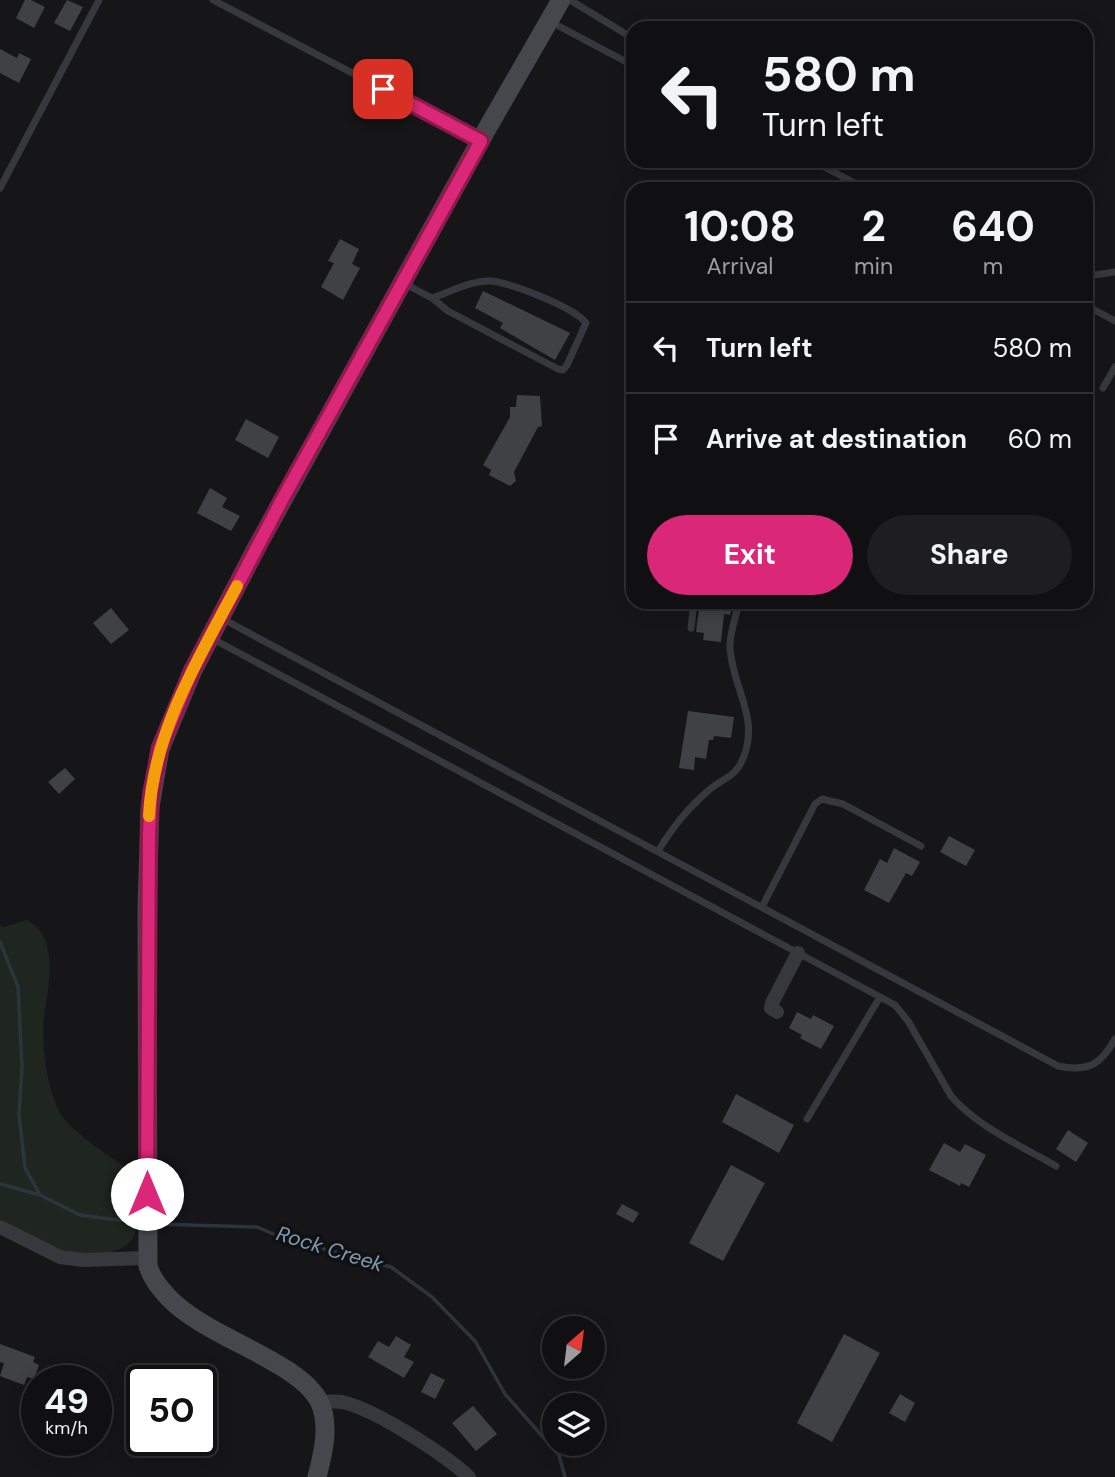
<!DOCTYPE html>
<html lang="en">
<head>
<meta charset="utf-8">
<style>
  :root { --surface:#101012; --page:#1e1e20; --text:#f1f3f6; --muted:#9c9d9f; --line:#303032; --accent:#db2777 }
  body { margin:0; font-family:"DM Sans",sans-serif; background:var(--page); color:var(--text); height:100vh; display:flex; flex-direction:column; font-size:26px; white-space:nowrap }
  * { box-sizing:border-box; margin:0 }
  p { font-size:23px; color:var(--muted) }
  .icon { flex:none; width:38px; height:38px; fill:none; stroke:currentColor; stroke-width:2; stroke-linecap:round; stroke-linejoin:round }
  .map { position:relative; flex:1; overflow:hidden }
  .details { position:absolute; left:626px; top:182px; width:467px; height:427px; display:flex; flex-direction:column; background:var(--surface); border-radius:21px; box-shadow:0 4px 18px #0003,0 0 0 2px var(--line) }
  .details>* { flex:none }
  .hud { position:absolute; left:626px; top:21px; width:467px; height:147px; border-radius:21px; box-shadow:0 4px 18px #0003,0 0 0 2px var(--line); background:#101012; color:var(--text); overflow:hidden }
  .needle { width:46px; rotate:28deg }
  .buttons { position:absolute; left:542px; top:1316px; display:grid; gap:14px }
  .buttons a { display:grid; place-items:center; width:63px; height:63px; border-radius:50%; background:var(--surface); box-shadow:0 4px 18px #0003,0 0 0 2px var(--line); font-size:35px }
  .speed { position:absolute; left:21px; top:1365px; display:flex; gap:14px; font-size:35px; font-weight:700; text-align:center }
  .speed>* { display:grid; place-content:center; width:91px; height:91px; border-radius:50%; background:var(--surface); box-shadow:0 4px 18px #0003,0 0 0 2px var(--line); line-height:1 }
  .speed small { font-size:18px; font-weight:400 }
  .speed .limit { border:4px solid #111; border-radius:10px; background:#fff; color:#111 }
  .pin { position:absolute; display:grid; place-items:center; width:60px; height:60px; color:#fff; margin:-30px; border-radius:14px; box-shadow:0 4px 10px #0006 }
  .me { position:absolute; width:77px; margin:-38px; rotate:0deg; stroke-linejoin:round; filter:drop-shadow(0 0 5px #0008) }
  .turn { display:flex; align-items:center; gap:24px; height:147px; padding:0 21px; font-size:32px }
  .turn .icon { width:91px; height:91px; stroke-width:2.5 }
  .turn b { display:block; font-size:49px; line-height:60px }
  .eta { display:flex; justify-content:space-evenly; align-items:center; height:119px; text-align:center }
  .eta b { font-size:42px; font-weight:700; line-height:49px }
  .action { display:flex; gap:14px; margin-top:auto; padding:14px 21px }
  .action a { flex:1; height:80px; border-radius:42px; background:var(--accent); color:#fff; font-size:28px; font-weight:700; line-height:80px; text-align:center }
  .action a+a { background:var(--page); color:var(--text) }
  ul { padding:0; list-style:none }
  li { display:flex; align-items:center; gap:21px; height:91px; padding:0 21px; border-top:2px solid var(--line) }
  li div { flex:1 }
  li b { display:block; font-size:26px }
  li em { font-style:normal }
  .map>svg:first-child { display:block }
  .green { fill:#1e261f }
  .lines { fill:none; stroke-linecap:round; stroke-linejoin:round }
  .stream { stroke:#2c353c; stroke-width:3.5 }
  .building { fill:#404145 }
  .lane { stroke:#37383d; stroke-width:7 }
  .street { stroke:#37383d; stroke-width:14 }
  .secondary { stroke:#45474d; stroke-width:19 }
  .route-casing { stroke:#8e194d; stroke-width:18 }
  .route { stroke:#db2777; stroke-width:12 }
  .slow { stroke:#f59e0b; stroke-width:12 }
  .labels { text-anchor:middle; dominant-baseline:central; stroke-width:7; stroke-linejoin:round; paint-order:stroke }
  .water-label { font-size:21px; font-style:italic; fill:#7f9bb3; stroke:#111113 }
</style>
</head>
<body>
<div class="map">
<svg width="1115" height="1477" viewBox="0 0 1115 1477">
  <rect width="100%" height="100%" fill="#161618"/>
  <path class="green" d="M 26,920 C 61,937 48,987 44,1017 C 41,1044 47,1093 62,1116 C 75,1135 117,1161 137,1176 C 137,1192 140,1222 134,1236 C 129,1245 121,1249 112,1252 C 73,1264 33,1238 0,1219 L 0,925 L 4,927 Z"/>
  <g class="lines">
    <path class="stream" d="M 0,942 L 18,987 L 22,1067 L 19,1114 L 25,1168 L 40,1195
      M 0,1184 L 40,1195 L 80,1215 L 141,1223
      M 155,1224 L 257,1227 L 283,1238 L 391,1267 L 432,1297 L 475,1341 L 505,1394 L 559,1455 L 565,1477"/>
  </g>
  <path class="building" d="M 25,0 L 31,0 L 45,7 L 34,28 L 16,18 Z
    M 67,0 L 83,7 L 70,31 L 54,23 Z
    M 0,49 L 17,58 L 19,53 L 31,59 L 19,83 L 0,73 Z
    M 340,239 L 359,249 L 352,264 L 360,268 L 343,300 L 321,287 L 334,263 L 328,261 Z
    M 483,291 L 570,333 L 555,360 L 500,328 L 503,323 L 475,308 Z
    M 517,395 L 540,396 L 542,426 L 538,427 L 514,472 L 516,481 L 510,486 L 489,475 L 491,470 L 483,465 L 510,417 L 510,407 L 516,407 Z
    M 246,419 L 279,437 L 268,458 L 235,440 Z
    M 210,488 L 227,498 L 222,507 L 240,516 L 231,531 L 197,513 Z
    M 700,602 L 732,602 L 730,615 L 724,614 L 721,642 L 703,640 L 704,633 L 696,632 Z
    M 111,608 L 129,630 L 111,644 L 93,623 Z
    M 688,711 L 734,717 L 731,738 L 714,736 L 713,740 L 709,740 L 706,759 L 695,757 L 694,770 L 679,768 Z
    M 65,768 L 75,779 L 59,794 L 48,782 Z
    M 949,836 L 975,850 L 966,866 L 940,852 Z
    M 894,848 L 920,862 L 912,876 L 906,873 L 889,903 L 864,890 L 880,859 L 887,863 Z
    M 797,1012 L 811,1019 L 813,1015 L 834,1026 L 821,1049 L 800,1038 L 802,1035 L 789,1028 Z
    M 736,1094 L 794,1125 L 779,1153 L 722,1122 Z
    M 1068,1130 L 1088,1143 L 1076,1162 L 1056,1149 Z
    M 944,1143 L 960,1152 L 965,1144 L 986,1155 L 969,1187 L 961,1183 L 960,1186 L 929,1170 Z
    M 731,1165 L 765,1183 L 723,1261 L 689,1243 Z
    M 622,1204 L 639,1213 L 633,1223 L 616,1214 Z
    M 844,1334 L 880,1353 L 832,1442 L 797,1423 Z
    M 396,1336 L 411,1345 L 404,1357 L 414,1362 L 404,1378 L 368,1357 L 378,1341 L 389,1347 Z
    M 0,1344 L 35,1357 L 33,1362 L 39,1365 L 34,1379 L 27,1377 L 24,1385 L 0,1376 L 4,1363 L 0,1362 Z
    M 431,1373 L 445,1380 L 435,1399 L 421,1392 Z
    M 900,1394 L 915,1403 L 905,1422 L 889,1413 Z
    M 473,1406 L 497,1434 L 476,1451 L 452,1423 Z"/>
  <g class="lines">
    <path class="lane" d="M 213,0 L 480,140
      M 570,0 L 634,39
      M 551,22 L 634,66
      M 813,161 L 866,189
      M 0,188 L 99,0
      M 1087,276 L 1115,272
      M 403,283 L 432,298 L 448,311 L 558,369 L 563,370 L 567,365 L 586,323 C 574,307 511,283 491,281 C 472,280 450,292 432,298
      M 1087,306 L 1115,321
      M 1103,388 L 1115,367
      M 221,618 L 1058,1066 C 1088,1072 1101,1065 1115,1039
      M 691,628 L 694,602
      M 211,638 L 895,1005 L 908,1021 L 951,1096 C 979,1128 1020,1145 1056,1166
      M 658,851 C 673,827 687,809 709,790 C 720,780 734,777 741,763 C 762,720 733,690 730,649 C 729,633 736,618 739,602
      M 762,907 L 815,804 L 822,799 L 843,804 L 921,846
      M 807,1119 L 880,997"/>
    <path class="street" d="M 777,1012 L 771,1008 L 772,1003 L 798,953
      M 0,1227 L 60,1257 L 83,1260 L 147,1258
      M 320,1402 C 327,1402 335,1401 342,1402 C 375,1409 444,1454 469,1477"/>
    <path class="secondary" d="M 317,1477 C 323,1454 330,1426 320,1403 C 301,1361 206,1338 168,1297 C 160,1288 152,1279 148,1266 L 147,908 L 150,807 L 160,749 L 192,672 L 258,545 L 488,127 L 561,0"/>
  </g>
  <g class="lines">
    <g class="route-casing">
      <path id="route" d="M 147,1194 L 149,835 L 151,794 L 160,748 L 192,671 L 282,500 L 481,141 L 383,89"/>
    </g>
    <use href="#route" class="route"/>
    <path class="slow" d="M 149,816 C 153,732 199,658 237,586"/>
  </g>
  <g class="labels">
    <g class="water-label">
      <text transform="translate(330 1249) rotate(17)">Rock Creek</text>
    </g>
  </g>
</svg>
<div class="buttons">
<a><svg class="needle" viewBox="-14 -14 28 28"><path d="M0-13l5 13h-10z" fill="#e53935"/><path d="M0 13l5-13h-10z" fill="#9c9d9f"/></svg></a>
<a><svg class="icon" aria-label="layers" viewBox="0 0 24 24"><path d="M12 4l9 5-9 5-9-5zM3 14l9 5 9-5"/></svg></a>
</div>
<div class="speed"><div>49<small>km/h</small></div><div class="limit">50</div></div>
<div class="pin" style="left:383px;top:89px;background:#d93025"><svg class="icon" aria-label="arrive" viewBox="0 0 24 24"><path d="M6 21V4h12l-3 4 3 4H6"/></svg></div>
<svg class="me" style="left:147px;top:1194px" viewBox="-20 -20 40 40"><circle r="19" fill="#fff"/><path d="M0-13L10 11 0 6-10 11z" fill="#db2777"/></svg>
<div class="hud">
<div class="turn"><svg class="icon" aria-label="left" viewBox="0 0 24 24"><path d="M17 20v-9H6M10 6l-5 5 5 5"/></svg><div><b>580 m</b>Turn left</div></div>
</div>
<section class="details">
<div class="eta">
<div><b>10:08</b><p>Arrival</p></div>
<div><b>2</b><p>min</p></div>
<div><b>640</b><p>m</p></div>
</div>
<ul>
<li><svg class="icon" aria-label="left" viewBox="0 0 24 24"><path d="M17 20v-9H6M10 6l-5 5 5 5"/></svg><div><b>Turn left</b></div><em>580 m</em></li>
<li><svg class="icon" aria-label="arrive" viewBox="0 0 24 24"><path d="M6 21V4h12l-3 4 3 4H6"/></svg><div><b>Arrive at destination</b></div><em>60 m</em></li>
</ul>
<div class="action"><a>Exit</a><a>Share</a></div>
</section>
</div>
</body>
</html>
